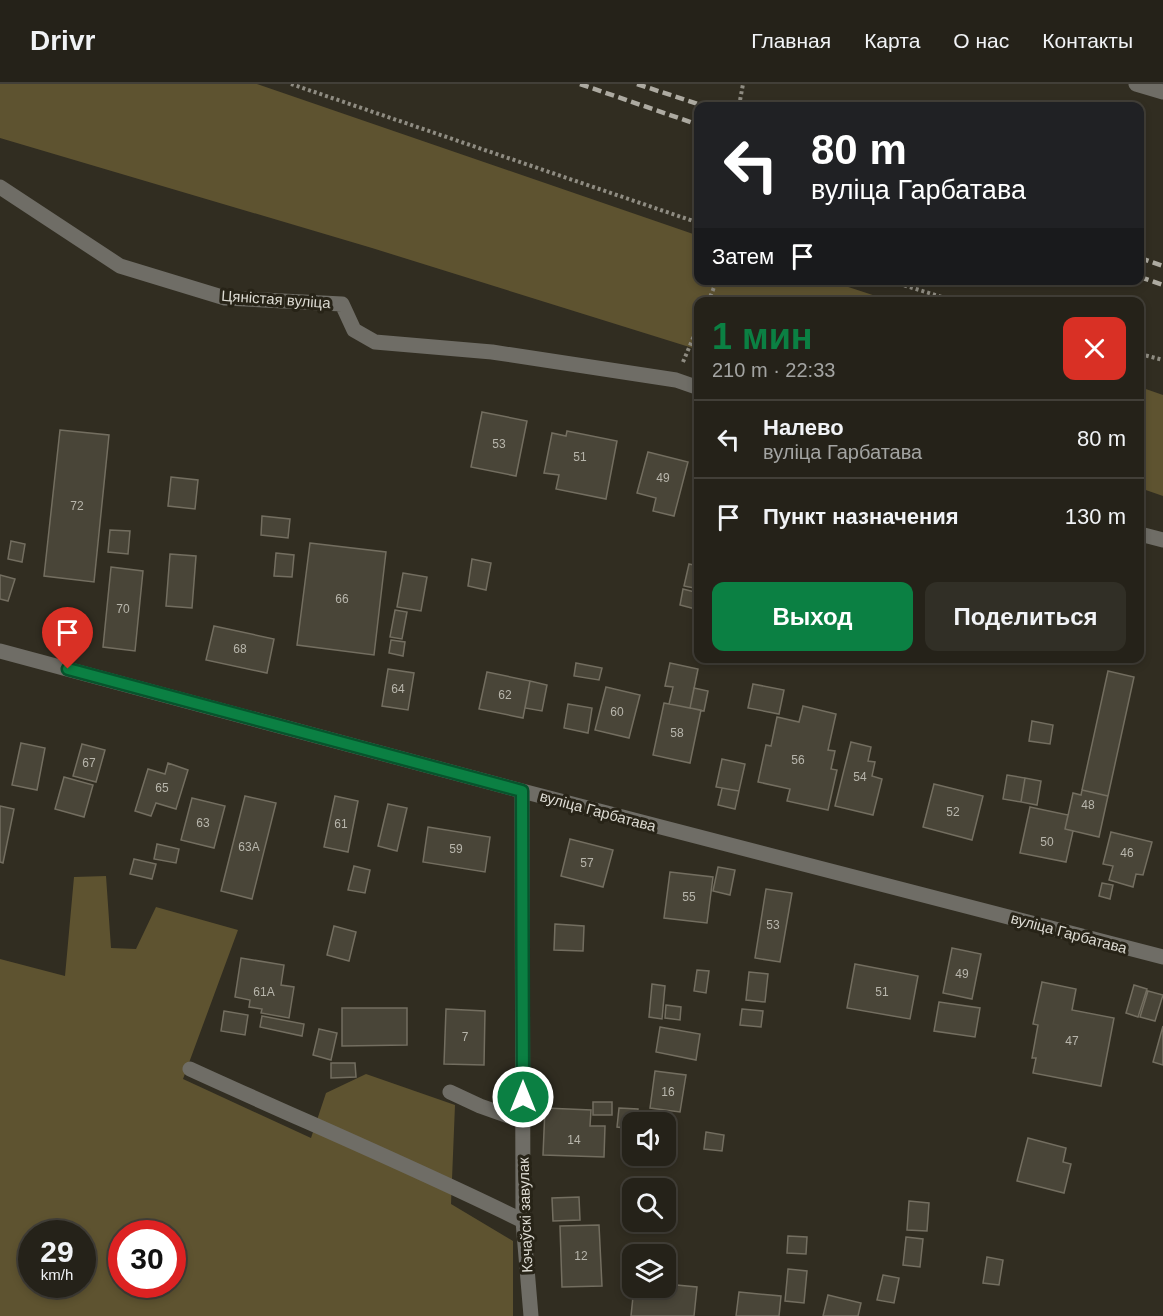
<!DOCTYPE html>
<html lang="ru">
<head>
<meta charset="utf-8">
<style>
  :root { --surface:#252219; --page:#312f26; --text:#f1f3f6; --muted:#a3a4a2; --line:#423f38; --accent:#0b8043 }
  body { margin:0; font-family:Helvetica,sans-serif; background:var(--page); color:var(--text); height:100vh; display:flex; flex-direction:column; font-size:22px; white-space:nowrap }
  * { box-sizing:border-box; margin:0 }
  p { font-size:20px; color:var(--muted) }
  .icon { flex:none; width:33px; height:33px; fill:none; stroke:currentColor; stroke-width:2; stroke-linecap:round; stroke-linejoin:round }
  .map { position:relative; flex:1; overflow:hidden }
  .details { position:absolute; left:694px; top:213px; width:450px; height:366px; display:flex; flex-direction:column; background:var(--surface); border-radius:12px; box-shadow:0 3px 9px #0003,0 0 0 2px var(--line) }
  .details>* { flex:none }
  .top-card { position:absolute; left:694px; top:18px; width:450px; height:183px; border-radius:12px; box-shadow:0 3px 9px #0003,0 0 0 2px var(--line); background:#202124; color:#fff; overflow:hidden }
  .tools { position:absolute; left:622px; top:1028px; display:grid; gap:12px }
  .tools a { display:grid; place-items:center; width:54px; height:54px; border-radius:12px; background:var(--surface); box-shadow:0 3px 9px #0003,0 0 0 2px var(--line); font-size:30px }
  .speed { position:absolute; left:18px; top:1136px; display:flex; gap:12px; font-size:30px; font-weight:700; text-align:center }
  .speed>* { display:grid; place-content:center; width:78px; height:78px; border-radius:50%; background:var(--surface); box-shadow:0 3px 9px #0003,0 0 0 2px var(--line); line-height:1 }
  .speed small { font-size:15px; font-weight:400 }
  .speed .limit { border:9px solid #d22; background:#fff; color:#111 }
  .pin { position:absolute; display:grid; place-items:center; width:51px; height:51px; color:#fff; margin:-62px -26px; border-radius:50% 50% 50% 0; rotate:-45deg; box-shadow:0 0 6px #0007 }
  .pin .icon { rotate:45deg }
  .me { position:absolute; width:66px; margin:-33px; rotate:0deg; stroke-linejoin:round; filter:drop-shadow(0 0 4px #0008) }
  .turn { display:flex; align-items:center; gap:21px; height:126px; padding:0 18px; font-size:27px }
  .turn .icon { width:78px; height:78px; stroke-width:2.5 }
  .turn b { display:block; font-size:42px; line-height:51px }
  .then { display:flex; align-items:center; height:57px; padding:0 18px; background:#0003; gap:12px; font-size:22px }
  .round { display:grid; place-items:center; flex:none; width:63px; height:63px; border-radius:12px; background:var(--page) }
  .summary { display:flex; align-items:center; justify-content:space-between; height:102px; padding:0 18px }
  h1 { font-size:36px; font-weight:800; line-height:45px; color:var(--accent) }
  .action { display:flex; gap:12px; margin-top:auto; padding:12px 18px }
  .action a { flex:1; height:69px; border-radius:12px; background:var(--accent); color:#fff; font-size:24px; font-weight:800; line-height:69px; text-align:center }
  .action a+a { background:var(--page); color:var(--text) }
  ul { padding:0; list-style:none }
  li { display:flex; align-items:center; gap:18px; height:78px; padding:0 18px; border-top:2px solid var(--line) }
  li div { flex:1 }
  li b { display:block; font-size:22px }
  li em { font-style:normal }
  header { display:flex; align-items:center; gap:36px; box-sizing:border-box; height:84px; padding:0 30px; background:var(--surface); border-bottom:2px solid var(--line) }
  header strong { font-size:28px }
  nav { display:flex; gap:33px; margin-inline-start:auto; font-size:21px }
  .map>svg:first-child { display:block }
  .forest { fill:#5e5330; fill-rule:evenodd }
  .building { fill:#494538; stroke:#736e60; stroke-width:1.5 }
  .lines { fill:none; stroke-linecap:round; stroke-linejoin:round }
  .path { stroke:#8f8c82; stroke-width:4; stroke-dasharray:3 3; stroke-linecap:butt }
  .minor { stroke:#6f6d66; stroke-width:15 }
  .rail { stroke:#adaaa1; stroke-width:4.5; stroke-dasharray:9 4.5; stroke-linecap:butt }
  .route-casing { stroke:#07532c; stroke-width:15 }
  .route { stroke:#0b8043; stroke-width:10 }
  .labels { text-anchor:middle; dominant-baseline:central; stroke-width:6; stroke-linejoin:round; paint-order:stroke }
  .number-label { font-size:12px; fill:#b8b6ac }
  .street-label { font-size:15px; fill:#dddbd3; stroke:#272317 }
</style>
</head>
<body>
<header>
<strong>Drivr</strong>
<nav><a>Главная</a><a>Карта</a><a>О нас</a><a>Контакты</a></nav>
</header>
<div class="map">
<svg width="1163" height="1232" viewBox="0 0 1163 1232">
  <rect width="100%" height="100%" fill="#312d21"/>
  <path class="forest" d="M 0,0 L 257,0 L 699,152 L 699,196 L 830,197 L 891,217 L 699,218 L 699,266 L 372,164 L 0,54 Z
    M 1140,303 L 1163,311 L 1163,412 L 1140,404 Z
    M 106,792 L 111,864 L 136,865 L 156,823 L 238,846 L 183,995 L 311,1054 L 326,1009 L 366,990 L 455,1021 L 451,1120 L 513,1157 L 513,1232 L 0,1232 L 0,875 L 65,892 L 74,793 ZM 32,1149 L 82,1149 L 82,1200 L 32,1200 ZM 122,1149 L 172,1149 L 172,1200 L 122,1200 Z"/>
  <path class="building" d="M 482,328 L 527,337 L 516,392 L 471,383 Z
    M 60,346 L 109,351 L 94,498 L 44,492 Z
    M 567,347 L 617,357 L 606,415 L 556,405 L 559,391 L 544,389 L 552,349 L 566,352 Z
    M 648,368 L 688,378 L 674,432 L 653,427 L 656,414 L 637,409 Z
    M 171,393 L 198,396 L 195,425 L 168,422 Z
    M 262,432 L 290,435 L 288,454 L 261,451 Z
    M 110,446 L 130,447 L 128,470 L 108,468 Z
    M 11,457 L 25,460 L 22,478 L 8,475 Z
    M 310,459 L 386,468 L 374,571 L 297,561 Z
    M 276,469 L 294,471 L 292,493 L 274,492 Z
    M 170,470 L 196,472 L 192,524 L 166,522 Z
    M 472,475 L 491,479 L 486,506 L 468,502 Z
    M 689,480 L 699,482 L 699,505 L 684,502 Z
    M 111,483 L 143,487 L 135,567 L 103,563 Z
    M 403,489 L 427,493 L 421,527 L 397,523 Z
    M 0,491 L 15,495 L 8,517 L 0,515 Z
    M 683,505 L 699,509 L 699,526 L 680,521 Z
    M 395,526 L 407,528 L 402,555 L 390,553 Z
    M 214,542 L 274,555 L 267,589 L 206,576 Z
    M 391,556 L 405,558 L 403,572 L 389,569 Z
    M 576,579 L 602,584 L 599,596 L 574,592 Z
    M 670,579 L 698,585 L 690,624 L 669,620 L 673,603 L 665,602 Z
    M 388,585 L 414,589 L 408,626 L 382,622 Z
    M 1108,587 L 1134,593 L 1108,712 L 1082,706 Z
    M 487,588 L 530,597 L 523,634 L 479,625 Z
    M 530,597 L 547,601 L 542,627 L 525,624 Z
    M 753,600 L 784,606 L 779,630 L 748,624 Z
    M 606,603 L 640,611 L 629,654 L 595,646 Z
    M 694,604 L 708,607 L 704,627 L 690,624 Z
    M 664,619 L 701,626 L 690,679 L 653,671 Z
    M 568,620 L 592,624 L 588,649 L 564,644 Z
    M 803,622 L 836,630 L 828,666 L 835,667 L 831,685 L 837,686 L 828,726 L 787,717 L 790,705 L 758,698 L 766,661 L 771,662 L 777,633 L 799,638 Z
    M 1032,637 L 1053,641 L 1050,660 L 1029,657 Z
    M 851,658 L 871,663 L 868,677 L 875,678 L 872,692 L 882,695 L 873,731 L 835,722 Z
    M 21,659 L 45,664 L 37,706 L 12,701 Z
    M 82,660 L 105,666 L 96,698 L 73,692 Z
    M 722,675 L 745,680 L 739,707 L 716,703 Z
    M 168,679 L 188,686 L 176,725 L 156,719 L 151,732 L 135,727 L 148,685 L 165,690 Z
    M 1007,691 L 1025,694 L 1021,718 L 1003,715 Z
    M 64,693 L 93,701 L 84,733 L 55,725 Z
    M 1025,694 L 1041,697 L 1037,721 L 1021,718 Z
    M 934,700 L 983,712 L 972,756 L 923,743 Z
    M 722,704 L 739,707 L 735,725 L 718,721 Z
    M 1082,706 L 1108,712 L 1099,753 L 1065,745 L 1073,709 L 1081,711 Z
    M 245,712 L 276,719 L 252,815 L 221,807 Z
    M 335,712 L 358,717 L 348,768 L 324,763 Z
    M 192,714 L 225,722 L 214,764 L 181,756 Z
    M 388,720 L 407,724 L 397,767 L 378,762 Z
    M 0,722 L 14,725 L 3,779 L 0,778 Z
    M 1030,723 L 1068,731 L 1065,745 L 1073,747 L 1066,778 L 1020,769 Z
    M 428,743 L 490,753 L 485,788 L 423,778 Z
    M 1111,748 L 1152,758 L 1143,791 L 1136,790 L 1133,803 L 1109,796 L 1113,782 L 1103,780 Z
    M 570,755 L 613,766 L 603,803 L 561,792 Z
    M 157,760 L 179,765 L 176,779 L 154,775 Z
    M 134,775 L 156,780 L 152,795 L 130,790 Z
    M 354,782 L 370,786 L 365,809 L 348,806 Z
    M 718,783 L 735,786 L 730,811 L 713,807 Z
    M 670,788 L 713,793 L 707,839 L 664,834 Z
    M 1102,799 L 1113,801 L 1110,815 L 1099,812 Z
    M 766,805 L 792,809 L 780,878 L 755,874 Z
    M 555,840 L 584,842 L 583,867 L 554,866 Z
    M 334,842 L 356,848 L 349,877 L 327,871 Z
    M 952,864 L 981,870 L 972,915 L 943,909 Z
    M 241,874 L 284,881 L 281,901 L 294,903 L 289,934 L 261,929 L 262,925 L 249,923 L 250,916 L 235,913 Z
    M 855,880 L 918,892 L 910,935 L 847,924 Z
    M 697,886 L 709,887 L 706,909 L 694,907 Z
    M 749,888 L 768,890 L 765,918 L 746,916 Z
    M 1042,898 L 1076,905 L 1072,926 L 1114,934 L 1101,1002 L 1033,989 L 1036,974 L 1032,974 L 1038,941 L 1033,940 Z
    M 652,900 L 665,902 L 662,935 L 649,933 Z
    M 1134,901 L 1147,905 L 1138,933 L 1126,929 Z
    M 1148,907 L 1163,911 L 1155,937 L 1140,933 Z
    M 939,918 L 980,924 L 975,953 L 934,947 Z
    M 666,921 L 681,923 L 680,936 L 665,934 Z
    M 342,924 L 407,924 L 407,961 L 342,962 Z
    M 446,925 L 485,927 L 484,981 L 444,980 Z
    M 742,925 L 763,927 L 761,943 L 740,941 Z
    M 224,927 L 248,931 L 245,951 L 221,947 Z
    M 262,932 L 304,940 L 302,952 L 260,943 Z
    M 1163,942 L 1163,981 L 1153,978 Z
    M 660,943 L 700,950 L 696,976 L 656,968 Z
    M 319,945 L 337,949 L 331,976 L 313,971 Z
    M 331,979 L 355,979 L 356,993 L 331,994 Z
    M 655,987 L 686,991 L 680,1028 L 650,1024 Z
    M 593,1018 L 612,1018 L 612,1031 L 593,1031 Z
    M 545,1024 L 591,1026 L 590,1042 L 605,1042 L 604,1073 L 543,1071 Z
    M 619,1024 L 638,1025 L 637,1038 L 633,1038 L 633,1045 L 617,1043 Z
    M 706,1048 L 724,1051 L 722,1067 L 704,1065 Z
    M 1028,1054 L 1066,1064 L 1063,1078 L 1071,1080 L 1064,1109 L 1017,1097 Z
    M 579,1113 L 580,1136 L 553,1137 L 552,1114 Z
    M 909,1117 L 929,1119 L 927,1147 L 907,1146 Z
    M 599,1141 L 602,1202 L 562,1203 L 560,1142 Z
    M 788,1152 L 807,1153 L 806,1170 L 787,1169 Z
    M 906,1153 L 923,1155 L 920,1183 L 903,1181 Z
    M 987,1173 L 1003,1176 L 999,1201 L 983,1199 Z
    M 788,1185 L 807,1187 L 804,1219 L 785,1217 Z
    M 883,1191 L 899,1194 L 894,1219 L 877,1216 Z
    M 666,1200 L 697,1203 L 694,1232 L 631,1232 L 634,1203 L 666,1203 Z
    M 739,1208 L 781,1212 L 779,1232 L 736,1232 Z
    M 828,1211 L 861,1219 L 858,1232 L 823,1232 Z"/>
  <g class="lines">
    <path class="path" d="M 291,0 L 699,139
      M 739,22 L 743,0
      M 887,196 L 958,218
      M 708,218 L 717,196
      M 1140,270 L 1163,276
      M 683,278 L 699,240"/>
    <path class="minor" d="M 1136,0 L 1163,8
      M 0,103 L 120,182 L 225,214 L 342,220 L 354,246 L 375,258 L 492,268 L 676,296 L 699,304
      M 1140,450 L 1163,456
      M 0,567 L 522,707 L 1163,873
      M 522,707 L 523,1137 L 531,1232
      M 190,985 C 301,1036 414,1083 523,1137
      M 450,1008 L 480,1022 L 523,1037"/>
    <path class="rail" d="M 580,0 L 699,41
      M 637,0 L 704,22
      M 1140,174 L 1163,182
      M 1140,193 L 1163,201"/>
  </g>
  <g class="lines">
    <g class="route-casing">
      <path id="route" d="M 68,585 L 522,707 L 523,1013"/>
    </g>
    <use href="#route" class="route"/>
  </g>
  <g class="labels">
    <g class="number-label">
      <text x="499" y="360">53</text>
      <text x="580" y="373">51</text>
      <text x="663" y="394">49</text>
      <text x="77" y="422">72</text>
      <text x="342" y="515">66</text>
      <text x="123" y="525">70</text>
      <text x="240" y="565">68</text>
      <text x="398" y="605">64</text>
      <text x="505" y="611">62</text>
      <text x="617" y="628">60</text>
      <text x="677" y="649">58</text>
      <text x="798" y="676">56</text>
      <text x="89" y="679">67</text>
      <text x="860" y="693">54</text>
      <text x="162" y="704">65</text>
      <text x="1088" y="721">48</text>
      <text x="953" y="728">52</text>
      <text x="203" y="739">63</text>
      <text x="341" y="740">61</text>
      <text x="1047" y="758">50</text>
      <text x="249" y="763">63А</text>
      <text x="456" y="765">59</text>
      <text x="1127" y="769">46</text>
      <text x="587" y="779">57</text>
      <text x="689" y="813">55</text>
      <text x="773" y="841">53</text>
      <text x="962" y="890">49</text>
      <text x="264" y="908">61А</text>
      <text x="882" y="908">51</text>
      <text x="465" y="953">7</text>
      <text x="1072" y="957">47</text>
      <text x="668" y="1008">16</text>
      <text x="574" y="1056">14</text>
      <text x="581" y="1172">12</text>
    </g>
    <g class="street-label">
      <text transform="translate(276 215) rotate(4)">Цяністая вуліца</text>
      <text transform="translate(598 727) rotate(15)">вуліца Гарбатава</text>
      <text transform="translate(1069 849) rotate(15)">вуліца Гарбатава</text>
      <text transform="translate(525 1131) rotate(-92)">Кэчаўскі завулак</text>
    </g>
  </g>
</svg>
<div class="tools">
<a><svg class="icon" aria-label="sound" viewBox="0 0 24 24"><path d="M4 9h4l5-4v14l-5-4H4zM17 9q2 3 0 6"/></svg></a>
<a><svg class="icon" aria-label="search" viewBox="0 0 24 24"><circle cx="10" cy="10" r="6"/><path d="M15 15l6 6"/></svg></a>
<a><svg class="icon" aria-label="layers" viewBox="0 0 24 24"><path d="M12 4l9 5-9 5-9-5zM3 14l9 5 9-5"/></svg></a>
</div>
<div class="speed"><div>29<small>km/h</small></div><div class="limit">30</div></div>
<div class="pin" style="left:68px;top:585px;background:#d93025"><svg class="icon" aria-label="arrive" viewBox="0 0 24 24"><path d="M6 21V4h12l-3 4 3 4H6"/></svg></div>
<svg class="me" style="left:523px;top:1013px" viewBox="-20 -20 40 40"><circle r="17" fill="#0b8043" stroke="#fff" stroke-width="3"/><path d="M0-11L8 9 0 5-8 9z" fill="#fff"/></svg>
<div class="top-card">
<div class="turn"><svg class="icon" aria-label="left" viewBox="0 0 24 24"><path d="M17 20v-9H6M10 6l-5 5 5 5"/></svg><div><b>80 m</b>вуліца Гарбатава</div></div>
<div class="then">Затем<svg class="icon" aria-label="arrive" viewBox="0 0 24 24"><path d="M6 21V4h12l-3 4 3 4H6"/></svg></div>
</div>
<section class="details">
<div class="summary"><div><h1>1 мин</h1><p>210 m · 22:33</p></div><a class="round" style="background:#d93025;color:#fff"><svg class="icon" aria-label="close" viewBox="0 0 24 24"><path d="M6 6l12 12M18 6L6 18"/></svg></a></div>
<ul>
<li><svg class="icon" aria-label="left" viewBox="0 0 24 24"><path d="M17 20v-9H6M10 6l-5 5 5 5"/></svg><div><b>Налево</b><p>вуліца Гарбатава</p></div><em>80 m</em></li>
<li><svg class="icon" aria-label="arrive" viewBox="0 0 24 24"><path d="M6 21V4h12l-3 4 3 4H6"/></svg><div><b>Пункт назначения</b></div><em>130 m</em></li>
</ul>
<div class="action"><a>Выход</a><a>Поделиться</a></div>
</section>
</div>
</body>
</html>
